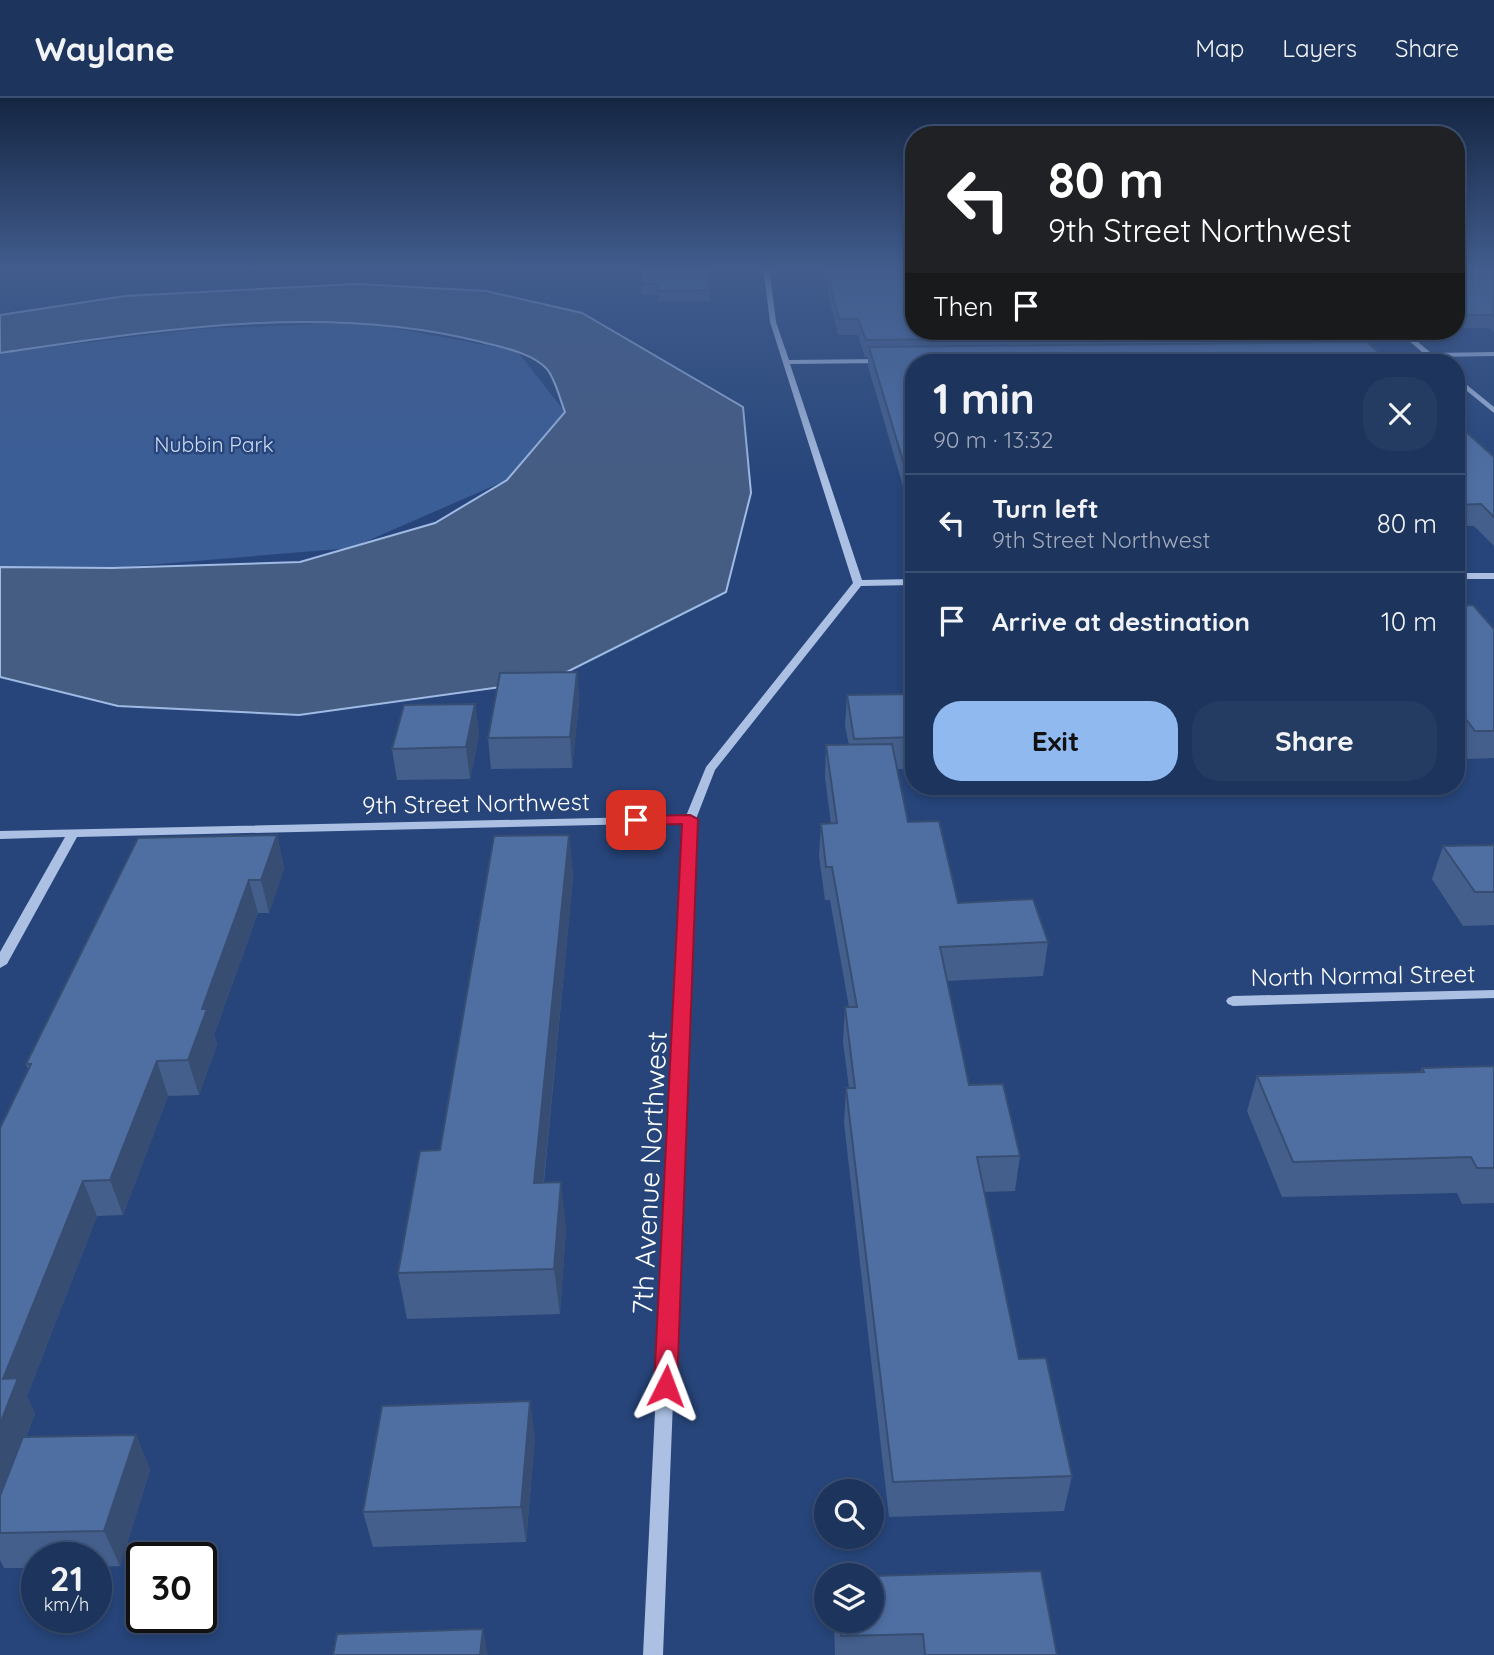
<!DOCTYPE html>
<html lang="en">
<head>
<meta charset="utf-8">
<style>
  :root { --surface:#1d345c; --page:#253c62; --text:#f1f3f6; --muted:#a0aabb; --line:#3b4f72; --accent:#90b9f0 }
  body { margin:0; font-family:Quicksand,sans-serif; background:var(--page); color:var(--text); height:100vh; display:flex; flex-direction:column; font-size:26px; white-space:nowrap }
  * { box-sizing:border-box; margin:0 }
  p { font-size:23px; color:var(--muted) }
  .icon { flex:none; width:38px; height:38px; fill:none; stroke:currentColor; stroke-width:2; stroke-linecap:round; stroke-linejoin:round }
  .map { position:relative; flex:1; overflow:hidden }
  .details { position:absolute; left:905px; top:256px; width:560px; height:441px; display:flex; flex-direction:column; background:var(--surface); border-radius:28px; box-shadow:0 4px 10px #0003,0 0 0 2px var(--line) }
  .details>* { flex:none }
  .banner { position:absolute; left:905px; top:28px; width:560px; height:214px; border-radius:28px; box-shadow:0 4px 10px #0003,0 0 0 2px var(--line); background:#202124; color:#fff; overflow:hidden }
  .buttons { position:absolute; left:814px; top:1381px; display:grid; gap:14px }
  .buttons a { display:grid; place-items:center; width:70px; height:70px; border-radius:50%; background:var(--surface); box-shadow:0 4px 10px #0003,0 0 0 2px var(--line); font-size:35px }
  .speed { position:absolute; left:21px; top:1444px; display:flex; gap:14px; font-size:35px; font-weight:700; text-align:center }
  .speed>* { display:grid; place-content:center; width:91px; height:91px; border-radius:50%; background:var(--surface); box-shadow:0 4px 10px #0003,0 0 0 2px var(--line); line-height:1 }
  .speed small { font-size:18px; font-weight:400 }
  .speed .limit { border:4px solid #111; border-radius:10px; background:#fff; color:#111 }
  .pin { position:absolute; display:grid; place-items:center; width:60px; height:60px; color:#fff; margin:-30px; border-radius:14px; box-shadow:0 4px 10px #0006 }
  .me { position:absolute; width:77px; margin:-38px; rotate:3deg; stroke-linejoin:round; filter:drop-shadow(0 0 5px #0008) }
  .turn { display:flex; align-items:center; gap:24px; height:147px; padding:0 28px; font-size:32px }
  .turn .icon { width:91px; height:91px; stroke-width:2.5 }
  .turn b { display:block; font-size:49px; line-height:60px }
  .then { display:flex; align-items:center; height:66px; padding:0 28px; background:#0003; gap:14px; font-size:26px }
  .round { display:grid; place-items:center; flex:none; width:74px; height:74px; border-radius:28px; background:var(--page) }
  .headline { display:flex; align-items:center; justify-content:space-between; height:119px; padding:0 28px }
  h1 { font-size:42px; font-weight:800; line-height:52px }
  .action { display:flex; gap:14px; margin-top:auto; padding:14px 28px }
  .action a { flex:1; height:80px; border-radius:28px; background:var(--accent); color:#111; font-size:28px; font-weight:800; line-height:80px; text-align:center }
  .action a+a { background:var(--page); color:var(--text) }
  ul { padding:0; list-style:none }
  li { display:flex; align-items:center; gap:21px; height:98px; padding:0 28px; border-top:2px solid var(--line) }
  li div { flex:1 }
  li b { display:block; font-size:26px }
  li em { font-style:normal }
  header { display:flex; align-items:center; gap:42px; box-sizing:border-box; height:98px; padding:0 35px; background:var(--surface); border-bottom:2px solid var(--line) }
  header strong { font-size:33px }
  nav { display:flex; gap:38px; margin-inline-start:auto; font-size:24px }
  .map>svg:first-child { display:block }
  .green { fill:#3b5e97 }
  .water { fill:#465d83; stroke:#9fbae4; stroke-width:2 }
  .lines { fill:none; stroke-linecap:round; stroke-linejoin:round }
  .minor { fill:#abc0e3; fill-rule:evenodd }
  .wall { fill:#445f8c }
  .shaded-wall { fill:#374e72 }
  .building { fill:#4f6fa3; stroke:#374e72; stroke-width:2 }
  .route { fill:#e11d48; stroke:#92132f; stroke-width:2 }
  .labels { text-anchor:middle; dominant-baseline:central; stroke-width:5; stroke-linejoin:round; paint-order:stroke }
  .far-park-label { font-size:21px; fill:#cddbf3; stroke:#27457a }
  .street-label { font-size:24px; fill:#fff; stroke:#27457a }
  .near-street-label { font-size:28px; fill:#fff; stroke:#27457a }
</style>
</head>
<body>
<header>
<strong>Waylane</strong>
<nav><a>Map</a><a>Layers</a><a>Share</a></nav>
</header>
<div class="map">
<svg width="1494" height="1557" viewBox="0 0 1494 1557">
  <rect width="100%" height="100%" fill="#27457a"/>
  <path class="green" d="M 362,224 L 517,253 L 565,314 L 507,382 L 351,450 L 112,470 L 0,472 L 0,255 L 200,231 Z"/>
  <path class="water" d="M 357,186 L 486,193 L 582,215 L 743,309 L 751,395 L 726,494 L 551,582 L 299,617 L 118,608 L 0,579 L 0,469 L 112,470 L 300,464 L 435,425 L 507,382 L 565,314 C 560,302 555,279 546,270 C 530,254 503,250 482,244 C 325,204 158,232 0,255 L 0,217 L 125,198 Z"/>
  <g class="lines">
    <path class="minor" d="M 763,168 L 769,168 L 776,224 L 789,262 L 884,261 L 887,263 L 884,265 L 790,266 L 862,482 L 914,481 L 914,487 L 861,488 L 715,672 L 696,721 L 663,1557 L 643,1557 L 684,725 L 77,739 L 7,866 L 0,870 L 0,854 L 65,739 L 0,741 L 0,733 L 686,718 L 706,669 L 853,485 L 770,224 Z
      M 1398,233 L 1405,233 L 1431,255 L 1494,254 L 1494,258 L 1435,259 L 1432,261 L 1428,259 L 1365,259 L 1364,258 L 1367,256 L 1423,255 Z
      M 1456,278 L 1494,309 L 1494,315 L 1456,284 Z
      M 1456,475 L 1494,475 L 1494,481 L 1456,481 Z
      M 1494,892 L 1494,900 L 1233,908 L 1228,906 L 1226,903 L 1228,900 L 1233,898 Z"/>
  </g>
  <path class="wall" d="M 708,168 L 710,203 L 658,204 L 658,197 L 641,197 L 641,186 Z
    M 824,168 L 914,168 L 1357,237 L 1355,244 L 914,264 L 914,426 L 868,268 L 868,259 L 865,259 L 858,237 L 838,237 L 828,195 L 828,182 Z
    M 1456,168 L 1494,168 L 1494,234 L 1488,230 L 1464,230 L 1456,224 Z
    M 1456,325 L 1494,359 L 1494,448 L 1474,428 L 1456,428 Z
    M 1456,508 L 1494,531 L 1494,660 L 1466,661 L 1456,647 Z
    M 577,574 L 579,604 L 572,670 L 491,671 L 488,640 Z
    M 914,596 L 914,671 L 897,671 L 908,724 L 958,805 L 1048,844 L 1043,878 L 947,883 L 969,987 L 1020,1058 L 1015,1093 L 984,1094 L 1019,1261 L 1072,1378 L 1064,1413 L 889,1419 L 844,1025 L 846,990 L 849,990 L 843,944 L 845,909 L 849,909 L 830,802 L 825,802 L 819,758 L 821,726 L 831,726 L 825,679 L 826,647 L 849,647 L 845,628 L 847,597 Z
    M 475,606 L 479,637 L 470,681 L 397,682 L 392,651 Z
    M 277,737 L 284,770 L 269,815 L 258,815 L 214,937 L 217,946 L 199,997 L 168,998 L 123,1117 L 97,1118 L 27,1298 L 35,1316 L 26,1339 L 136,1337 L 150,1372 L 120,1468 L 96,1469 L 96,1460 L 37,1460 L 37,1470 L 4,1470 L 0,1462 L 0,1030 L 28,971 L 26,966 Z
    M 569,737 L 573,779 L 544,1084 L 566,1129 L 560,1216 L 407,1221 L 398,1175 L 440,1052 Z
    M 1494,747 L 1494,827 L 1463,828 L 1432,781 L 1443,748 Z
    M 1494,968 L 1494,1105 L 1462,1106 L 1457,1095 L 1282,1099 L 1247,1013 L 1257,978 L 1420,974 L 1422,970 Z
    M 535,1339 L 526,1444 L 373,1449 L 363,1414 Z
    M 834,1522 L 872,1522 L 1057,1557 L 835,1557 Z"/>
  <path class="shaded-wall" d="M 577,574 L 579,604 L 572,670 L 570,639 Z
    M 475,606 L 479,637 L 470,681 L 466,649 Z
    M 277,737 L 284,770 L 269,815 L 261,782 Z
    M 569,737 L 573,779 L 539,1130 L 534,1085 Z
    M 249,782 L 258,815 L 214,937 L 217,946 L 199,997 L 188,962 L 202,911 Z
    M 157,963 L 168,998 L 123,1117 L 110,1082 Z
    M 83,1083 L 97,1118 L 27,1298 L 35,1316 L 0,1407 L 0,1326 L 3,1281 Z
    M 561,1084 L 566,1129 L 560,1216 L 554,1171 Z
    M 530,1303 L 535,1339 L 526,1444 L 521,1409 Z
    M 136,1337 L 150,1372 L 120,1468 L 104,1433 Z
    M 483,1531 L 488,1557 L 480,1557 Z"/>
  <path class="building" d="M 642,168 L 708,168 L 710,192 L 658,193 L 658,186 L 641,186 Z
    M 829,168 L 914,168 L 914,233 L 1352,233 L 1357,237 L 866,242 L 858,221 L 839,221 L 828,180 L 832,180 Z
    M 1456,168 L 1494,168 L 1494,219 L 1492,217 L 1467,217 L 1456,208 Z
    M 1367,244 L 1389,264 L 914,264 L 914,400 L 869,249 Z
    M 1456,325 L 1494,359 L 1494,419 L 1481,406 L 1456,407 Z
    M 1473,507 L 1494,531 L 1494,633 L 1475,633 L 1456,608 L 1456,508 Z
    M 577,574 L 570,639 L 488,640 L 500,575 Z
    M 914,596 L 914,639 L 854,641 L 847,597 Z
    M 475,606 L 466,649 L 392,651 L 404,607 Z
    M 892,646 L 908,724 L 939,723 L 958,805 L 1033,801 L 1048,844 L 940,849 L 969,987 L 1003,986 L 1020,1058 L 977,1059 L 1019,1261 L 1046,1260 L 1072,1378 L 893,1384 L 846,990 L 855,990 L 845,909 L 857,909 L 832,769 L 826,769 L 821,726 L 837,725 L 826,647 Z
    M 277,737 L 261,782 L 249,782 L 202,911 L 207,911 L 188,962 L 157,963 L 110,1082 L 83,1083 L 3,1281 L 18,1280 L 0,1326 L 0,1030 L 31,966 L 26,966 L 138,740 Z
    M 569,737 L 534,1085 L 561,1084 L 554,1171 L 398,1175 L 420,1053 L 440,1052 L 494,738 Z
    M 1494,747 L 1494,794 L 1475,794 L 1443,748 Z
    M 1494,968 L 1494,1070 L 1477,1070 L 1471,1059 L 1293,1064 L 1257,978 L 1424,974 L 1422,970 Z
    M 530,1303 L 521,1409 L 363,1414 L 382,1308 Z
    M 136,1337 L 104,1433 L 0,1435 L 0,1398 L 23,1339 Z
    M 1041,1473 L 1057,1557 L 925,1557 L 923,1536 L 841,1538 L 840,1522 L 872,1522 L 872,1478 Z
    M 483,1531 L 480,1557 L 333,1557 L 337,1536 Z"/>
  <linearGradient id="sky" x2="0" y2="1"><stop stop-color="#152643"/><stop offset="0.44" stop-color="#415c8d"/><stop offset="1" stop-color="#415c8d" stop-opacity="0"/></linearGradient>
  <rect width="1494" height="386" fill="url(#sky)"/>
  <path class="route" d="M 690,717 L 698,721 L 677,1288 L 674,1295 L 666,1298 L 658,1295 L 654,1288 L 682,726 L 636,727 L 629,722 L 636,718 Z"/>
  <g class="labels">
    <g class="far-park-label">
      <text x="214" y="346">Nubbin Park</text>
    </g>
    <g class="street-label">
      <text transform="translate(476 705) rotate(-1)">9th Street Northwest</text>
      <text transform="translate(1363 877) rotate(-1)">North Normal Street</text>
    </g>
    <g class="near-street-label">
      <text transform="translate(649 1075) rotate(-87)">7th Avenue Northwest</text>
    </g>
  </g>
</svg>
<div class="buttons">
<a><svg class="icon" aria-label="search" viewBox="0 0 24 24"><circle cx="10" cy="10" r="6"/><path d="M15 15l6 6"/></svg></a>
<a><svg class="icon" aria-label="layers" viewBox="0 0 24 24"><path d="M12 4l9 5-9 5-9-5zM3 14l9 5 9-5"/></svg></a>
</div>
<div class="speed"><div>21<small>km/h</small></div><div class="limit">30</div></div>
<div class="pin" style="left:636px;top:722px;background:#d93025"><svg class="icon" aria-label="arrive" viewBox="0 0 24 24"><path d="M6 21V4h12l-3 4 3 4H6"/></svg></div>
<svg class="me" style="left:666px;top:1288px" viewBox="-20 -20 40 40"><path d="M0-17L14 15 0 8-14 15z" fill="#e11d48" stroke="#fff" stroke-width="4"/></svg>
<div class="banner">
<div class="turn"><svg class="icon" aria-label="left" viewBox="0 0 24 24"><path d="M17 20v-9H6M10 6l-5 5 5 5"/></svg><div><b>80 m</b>9th Street Northwest</div></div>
<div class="then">Then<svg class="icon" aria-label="arrive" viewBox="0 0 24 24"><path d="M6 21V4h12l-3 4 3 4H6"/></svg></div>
</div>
<section class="details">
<div class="headline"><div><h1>1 min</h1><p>90 m · 13:32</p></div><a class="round"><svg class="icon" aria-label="close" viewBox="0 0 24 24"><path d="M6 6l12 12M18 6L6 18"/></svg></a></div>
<ul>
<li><svg class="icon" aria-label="left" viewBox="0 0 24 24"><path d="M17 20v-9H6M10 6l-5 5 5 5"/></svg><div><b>Turn left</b><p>9th Street Northwest</p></div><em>80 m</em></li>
<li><svg class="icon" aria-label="arrive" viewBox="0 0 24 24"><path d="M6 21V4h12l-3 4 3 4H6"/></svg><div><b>Arrive at destination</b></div><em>10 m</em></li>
</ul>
<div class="action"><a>Exit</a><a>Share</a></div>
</section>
</div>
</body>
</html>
